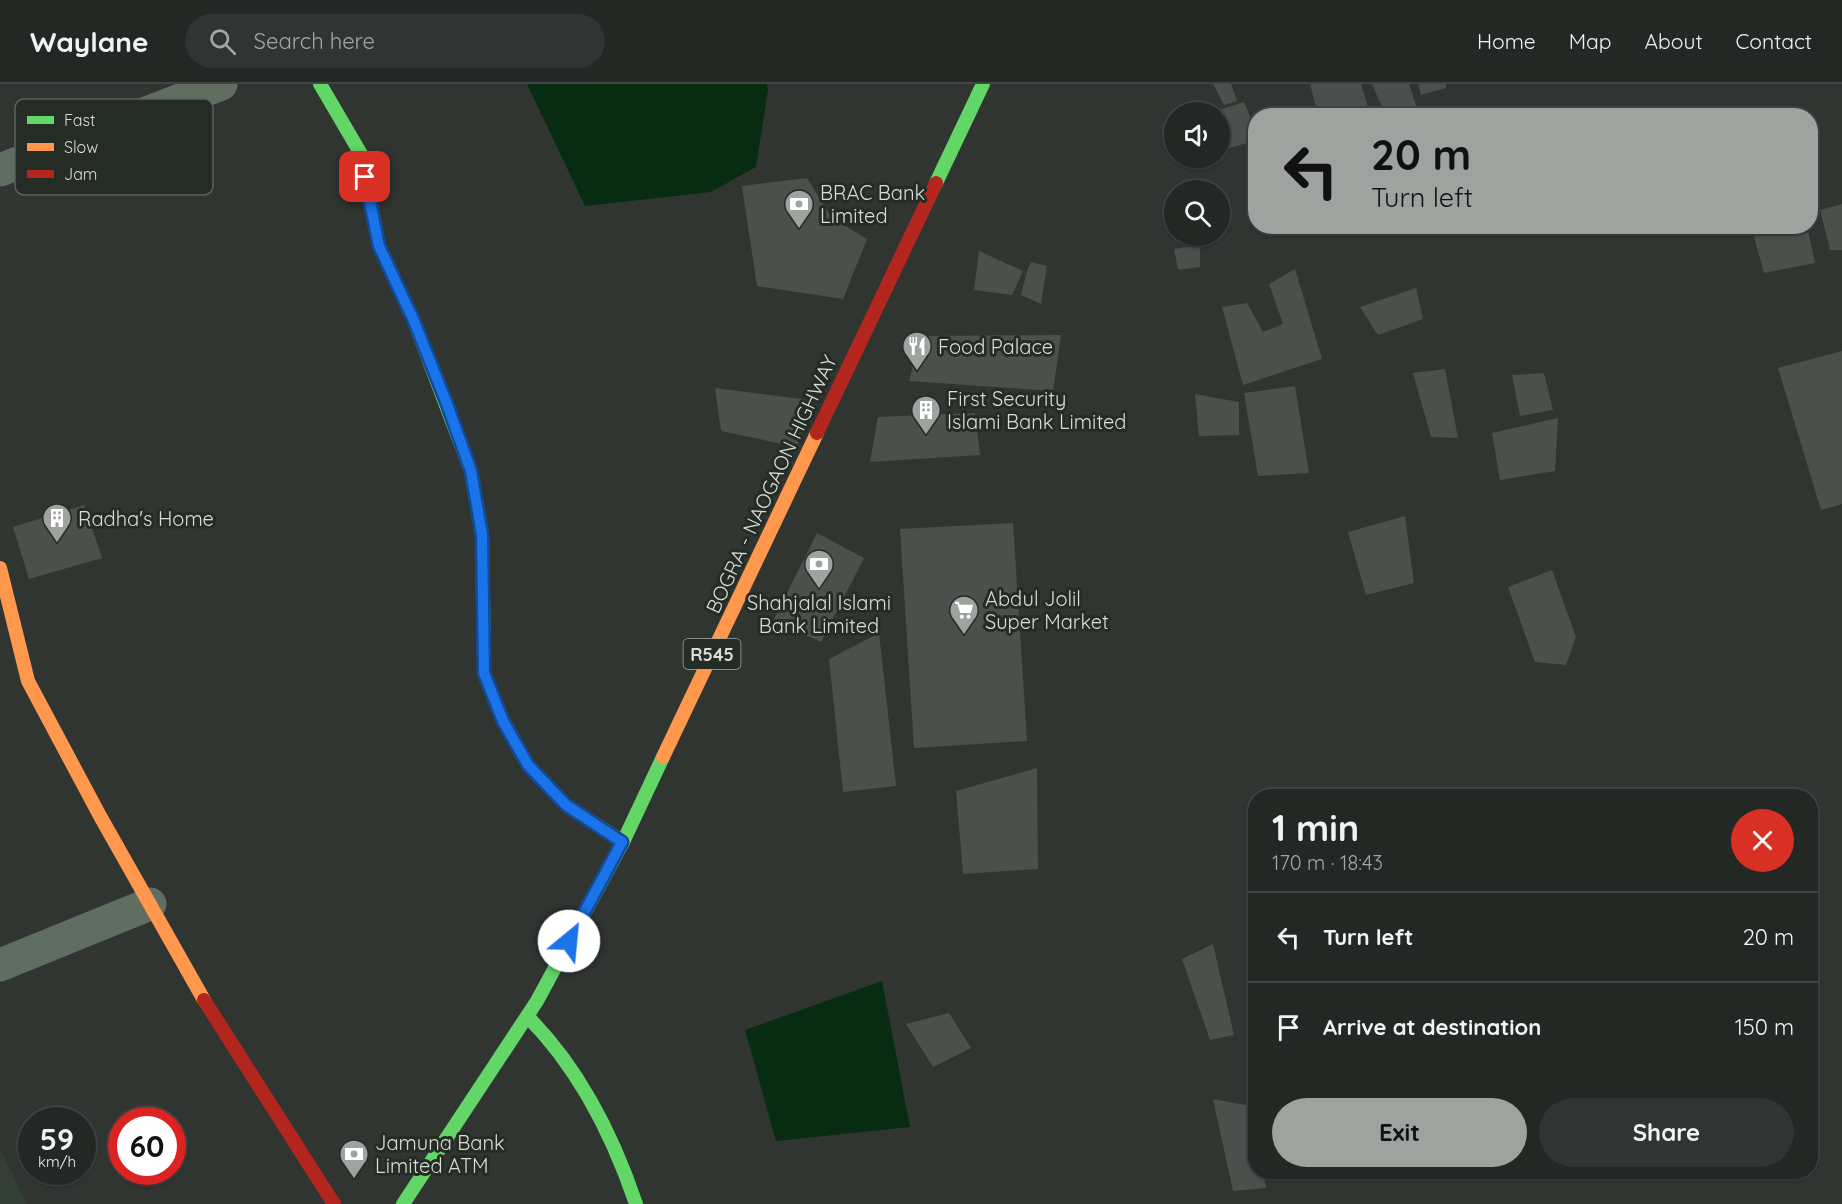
<!DOCTYPE html>
<html lang="en">
<head>
<meta charset="utf-8">
<style>
  :root { --surface:#242825; --page:#303432; --text:#f1f3f6; --muted:#a3a6a7; --line:#414442; --accent:#9ea39f }
  body { margin:0; font-family:Quicksand,sans-serif; background:var(--page); color:var(--text); height:100vh; display:flex; flex-direction:column; font-size:22px; white-space:nowrap }
  * { box-sizing:border-box; margin:0 }
  p { font-size:20px; color:var(--muted) }
  .icon { flex:none; width:33px; height:33px; fill:none; stroke:currentColor; stroke-width:2; stroke-linecap:round; stroke-linejoin:round }
  .map { position:relative; flex:1; overflow:hidden }
  .side { position:absolute; left:1248px; top:705px; width:570px; height:390px; display:flex; flex-direction:column; background:var(--surface); border-radius:24px; box-shadow:0 2px 4px #0004,0 0 0 2px var(--line) }
  .side>* { flex:none }
  .guide { position:absolute; left:1248px; top:24px; width:570px; height:126px; border-radius:24px; box-shadow:0 2px 4px #0004,0 0 0 2px var(--line); background:#9ea39f; color:#111; overflow:hidden }
  .buttons { position:absolute; left:1164px; top:18px; display:grid; gap:12px }
  .buttons a { display:grid; place-items:center; width:66px; height:66px; border-radius:50%; background:var(--surface); box-shadow:0 2px 4px #0004,0 0 0 2px var(--line); font-size:30px }
  .speed { position:absolute; left:18px; top:1023px; display:flex; gap:12px; font-size:30px; font-weight:700; text-align:center }
  .speed>* { display:grid; place-content:center; width:78px; height:78px; border-radius:50%; background:var(--surface); box-shadow:0 2px 4px #0004,0 0 0 2px var(--line); line-height:1 }
  .speed small { font-size:15px; font-weight:400 }
  .speed .limit { border:9px solid #d22; background:#fff; color:#111 }
  .pin { position:absolute; display:grid; place-items:center; width:51px; height:51px; color:#fff; margin:-26px; border-radius:12px; box-shadow:0 3px 9px #0006 }
  .me { position:absolute; width:66px; margin:-33px; rotate:28deg; stroke-linejoin:round; filter:drop-shadow(0 0 4px #0008) }
  .turn { display:flex; align-items:center; gap:21px; height:126px; padding:0 24px; font-size:27px }
  .turn .icon { width:78px; height:78px; stroke-width:2.5 }
  .turn b { display:block; font-size:42px; line-height:51px }
  .round { display:grid; place-items:center; flex:none; width:63px; height:63px; border-radius:32px; background:var(--page) }
  .headline { display:flex; align-items:center; justify-content:space-between; height:102px; padding:0 24px }
  h1 { font-size:36px; font-weight:700; line-height:45px }
  .cta { display:flex; gap:12px; margin-top:auto; padding:12px 24px }
  .cta a { flex:1; height:69px; border-radius:36px; background:var(--accent); color:#111; font-size:24px; font-weight:700; line-height:69px; text-align:center }
  .cta a+a { background:var(--page); color:var(--text) }
  ul { padding:0; list-style:none }
  li { display:flex; align-items:center; gap:18px; height:90px; padding:0 24px; border-top:2px solid var(--line) }
  li div { flex:1 }
  li b { display:block; font-size:22px }
  li em { font-style:normal }
  header { display:flex; align-items:center; gap:36px; box-sizing:border-box; height:84px; padding:0 30px; background:var(--surface); border-bottom:2px solid var(--line) }
  header strong { font-size:28px }
  nav { display:flex; gap:33px; margin-inline-start:auto; font-size:21px }
  .search { width:420px; height:54px; background:var(--page); display:flex; align-items:center; gap:15px; box-sizing:border-box; padding:0 21px; border-radius:33px; color:var(--muted); font-size:22px }
  .map>svg:first-child { display:block }
  .built { fill:#333e34 }
  .water { fill:#082c11 }
  .building { fill:#4b504c }
  .lines { fill:none; stroke-linecap:round; stroke-linejoin:round }
  .street { stroke:#606d61; stroke-width:33 }
  .fast { stroke:#63d668; stroke-width:14 }
  .slow { stroke:#ff974d; stroke-width:14 }
  .jam { stroke:#b3261e; stroke-width:14 }
  .route-casing { stroke:#114b97; stroke-width:15 }
  .route { stroke:#1a73e8; stroke-width:10 }
  .labels { text-anchor:middle; dominant-baseline:central; stroke-width:6; stroke-linejoin:round; paint-order:stroke }
  .shield { fill:#252c26; stroke:#a3a9a4; stroke-width:1.5 }
  .shield-label { font-size:18px; font-weight:bold; fill:#d9deda }
  .poi-label { font-size:20px; fill:#d9deda; stroke:#252c26; text-anchor:start }
  .street-label { font-size:20px; fill:#d9deda; stroke:#252c26 }
  .key { fill:#252c26; stroke:#5b615c; stroke-width:1.5 }
  .key-label { font-size:16px; fill:#d9deda }
</style>
</head>
<body>
<header>
<strong>Waylane</strong>
<div class="search"><svg class="icon" aria-label="search" viewBox="0 0 24 24"><circle cx="10" cy="10" r="6"/><path d="M15 15l6 6"/></svg>Search here</div>
<nav><a>Home</a><a>Map</a><a>About</a><a>Contact</a></nav>
</header>
<div class="map">
<svg width="1842" height="1120" viewBox="0 0 1842 1120">
  <rect width="100%" height="100%" fill="#303531"/>
  <path class="built" d="M 0,1065 L 27,1120 L 0,1120 Z"/>
  <path class="water" d="M 527,0 L 767,0 L 768,6 L 756,83 L 711,108 L 585,122 Z
    M 882,897 L 910,1043 L 776,1057 L 745,946 Z"/>
  <path class="building" d="M 1213,0 L 1231,0 L 1237,17 L 1224,21 Z
    M 1310,0 L 1361,0 L 1368,23 L 1318,31 Z
    M 1372,0 L 1409,0 L 1417,24 L 1385,30 Z
    M 1418,0 L 1446,0 L 1446,4 L 1421,11 Z
    M 1244,18 L 1256,47 L 1256,56 L 1227,65 L 1220,37 L 1220,28 L 1213,28 Z
    M 807,94 L 832,134 L 867,155 L 843,215 L 757,202 L 742,102 Z
    M 1842,120 L 1842,166 L 1830,166 L 1820,126 Z
    M 1751,142 L 1807,142 L 1815,179 L 1764,189 Z
    M 1200,161 L 1200,183 L 1178,186 L 1174,165 Z
    M 979,167 L 1023,187 L 1012,211 L 974,206 Z
    M 1031,178 L 1047,182 L 1041,220 L 1021,211 L 1027,187 Z
    M 1295,185 L 1322,275 L 1243,301 L 1222,223 L 1247,219 L 1263,248 L 1283,240 L 1269,200 Z
    M 1416,204 L 1423,235 L 1378,251 L 1360,223 Z
    M 1061,251 L 1053,307 L 909,297 L 921,252 Z
    M 1842,267 L 1842,420 L 1821,426 L 1778,284 Z
    M 1445,285 L 1458,354 L 1431,353 L 1413,289 Z
    M 1544,289 L 1553,326 L 1520,332 L 1512,291 Z
    M 1295,302 L 1309,389 L 1258,392 L 1244,309 Z
    M 715,304 L 809,316 L 797,363 L 721,347 Z
    M 1195,310 L 1239,318 L 1239,351 L 1199,352 Z
    M 975,329 L 980,371 L 870,378 L 878,333 Z
    M 1558,334 L 1555,387 L 1500,396 L 1492,349 Z
    M 84,421 L 102,474 L 29,495 L 13,443 Z
    M 1405,432 L 1414,499 L 1366,511 L 1348,448 Z
    M 1013,439 L 1027,657 L 914,664 L 900,445 Z
    M 817,449 L 864,474 L 821,558 L 773,537 Z
    M 1552,486 L 1576,553 L 1566,581 L 1535,578 L 1508,503 Z
    M 879,549 L 896,702 L 843,708 L 829,575 Z
    M 1037,684 L 1038,785 L 963,790 L 956,707 Z
    M 1213,860 L 1234,951 L 1210,956 L 1182,875 Z
    M 949,929 L 971,964 L 933,983 L 906,940 Z
    M 1213,1015 L 1256,1023 L 1256,1088 L 1264,1088 L 1266,1104 L 1233,1107 Z"/>
  <g class="lines">
    <path class="street" d="M 0,86 L 221,0
      M 0,881 L 150,820"/>
    <path class="fast" d="M 320,0 L 361,70 L 379,162 L 414,237 L 471,387 L 482,451 L 484,570
      M 936,99 L 983,0
      M 527,932 C 578,983 613,1052 636,1120
      M 403,1120 L 537,917 L 623,758 L 663,673"/>
    <path class="slow" d="M 0,484 L 28,597 L 100,732 L 204,916
      M 484,570 L 484,589 L 503,637 L 528,681 L 566,721 L 623,758
      M 663,673 L 817,349"/>
    <path class="jam" d="M 817,349 L 936,99
      M 204,916 L 334,1120"/>
  </g>
  <g class="lines">
    <g class="route-casing">
      <path id="route" d="M 365,93 L 379,162 L 414,237 L 447,320 L 471,387 L 482,451 L 484,589 L 503,637 L 528,681 L 566,721 L 622,758 L 569,857"/>
    </g>
    <use href="#route" class="route"/>
  </g>
  <defs>
    <g id="bank-pin" transform="scale(1.5)"><path d="M0 17L-7.5 6A9.5 9.5 0 1 1 7.5 6Z" fill="#9ea39f" stroke="#252c26"/><path d="M-6-4H6V4H-6ZM0-2.3a2.3 2.3 0 1 0 0 4.6a2.3 2.3 0 1 0 0-4.6Z" fill="#fff"/></g>
    <g id="restaurant-pin" transform="scale(1.5)"><path d="M0 17L-7.5 6A9.5 9.5 0 1 1 7.5 6Z" fill="#9ea39f" stroke="#252c26"/><path d="M-5-6h1v4h1v-4h1v4h1v-4h1v5L-1.5 .5V6h-2V.5L-5-1ZM5-6V6H3V1.5H1.5Q1.5-4 5-6Z" fill="#fff"/></g>
    <g id="building-pin" transform="scale(1.5)"><path d="M0 17L-7.5 6A9.5 9.5 0 1 1 7.5 6Z" fill="#9ea39f" stroke="#252c26"/><path d="M-4-6H4V6H1V3H-1V6H-4ZM-2.5-4.3h1.7v1.8h-1.7ZM.8-4.3h1.7v1.8H.8ZM-2.5-1h1.7V.8h-1.7ZM.8-1h1.7V.8H.8Z" fill="#fff"/></g>
    <g id="supermarket-pin" transform="scale(1.5)"><path d="M0 17L-7.5 6A9.5 9.5 0 1 1 7.5 6Z" fill="#9ea39f" stroke="#252c26"/><path d="M-6-5.5h2.5l.6 2H6L4.5 2H-2.5L-4.4-4H-6ZM-1.5 3.2a1.3 1.3 0 1 0 .1 0ZM3 3.2a1.3 1.3 0 1 0 .1 0Z" fill="#fff"/></g>
  </defs>
  <g fill-rule="evenodd">
    <use href="#bank-pin" x="799" y="120"/>
    <use href="#restaurant-pin" x="917" y="262"/>
    <use href="#building-pin" x="926" y="326"/>
    <use href="#building-pin" x="57" y="434"/>
    <use href="#bank-pin" x="819" y="480"/>
    <use href="#supermarket-pin" x="964" y="526"/>
    <use href="#bank-pin" x="354" y="1070"/>
  </g>
  <g class="labels">
    <rect class="shield" x="683.5" y="555" width="57" height="30" rx="4.5"/>
    <g class="shield-label">
      <text x="712" y="570">R545</text>
    </g>
    <g class="poi-label">
      <text x="820" y="108">BRAC Bank<tspan x="820" dy="23">Limited</tspan></text>
      <text x="938" y="262">Food Palace</text>
      <text x="947" y="314">First Security<tspan x="947" dy="23">Islami Bank Limited</tspan></text>
      <text x="78" y="434">Radha's Home</text>
      <text x="985" y="514">Abdul Jolil<tspan x="985" dy="23">Super Market</tspan></text>
      <text x="819" y="518" text-anchor="middle">Shahjalal Islami<tspan x="819" dy="23">Bank Limited</tspan></text>
      <text x="375" y="1058">Jamuna Bank<tspan x="375" dy="23">Limited ATM</tspan></text>
    </g>
    <g class="street-label">
      <text transform="translate(771 400) rotate(-65)">BOGRA - NAOGAON HIGHWAY</text>
    </g>
  </g>
  <rect x="15" y="15" width="198" height="96" rx="9" class="key"/>
  <rect x="27" y="32" width="27" height="8" fill="#63d668"/>
  <rect x="27" y="59" width="27" height="8" fill="#ff974d"/>
  <rect x="27" y="86" width="27" height="8" fill="#b3261e"/>
  <g class="key-label">
    <text x="64" y="42">Fast</text>
    <text x="64" y="69">Slow</text>
    <text x="64" y="96">Jam</text>
  </g>
</svg>
<div class="buttons">
<a><svg class="icon" aria-label="sound" viewBox="0 0 24 24"><path d="M4 9h4l5-4v14l-5-4H4zM17 9q2 3 0 6"/></svg></a>
<a><svg class="icon" aria-label="search" viewBox="0 0 24 24"><circle cx="10" cy="10" r="6"/><path d="M15 15l6 6"/></svg></a>
</div>
<div class="speed"><div>59<small>km/h</small></div><div class="limit">60</div></div>
<div class="pin" style="left:365px;top:93px;background:#d93025"><svg class="icon" aria-label="arrive" viewBox="0 0 24 24"><path d="M6 21V4h12l-3 4 3 4H6"/></svg></div>
<svg class="me" style="left:569px;top:857px" viewBox="-20 -20 40 40"><circle r="19" fill="#fff"/><path d="M0-13L10 11 0 6-10 11z" fill="#1a73e8"/></svg>
<div class="guide">
<div class="turn"><svg class="icon" aria-label="left" viewBox="0 0 24 24"><path d="M17 20v-9H6M10 6l-5 5 5 5"/></svg><div><b>20 m</b>Turn left</div></div>
</div>
<section class="side">
<div class="headline"><div><h1>1 min</h1><p>170 m · 18:43</p></div><a class="round" style="background:#d93025;color:#fff"><svg class="icon" aria-label="close" viewBox="0 0 24 24"><path d="M6 6l12 12M18 6L6 18"/></svg></a></div>
<ul>
<li><svg class="icon" aria-label="left" viewBox="0 0 24 24"><path d="M17 20v-9H6M10 6l-5 5 5 5"/></svg><div><b>Turn left</b></div><em>20 m</em></li>
<li><svg class="icon" aria-label="arrive" viewBox="0 0 24 24"><path d="M6 21V4h12l-3 4 3 4H6"/></svg><div><b>Arrive at destination</b></div><em>150 m</em></li>
</ul>
<div class="cta"><a>Exit</a><a>Share</a></div>
</section>
</div>
</body>
</html>
